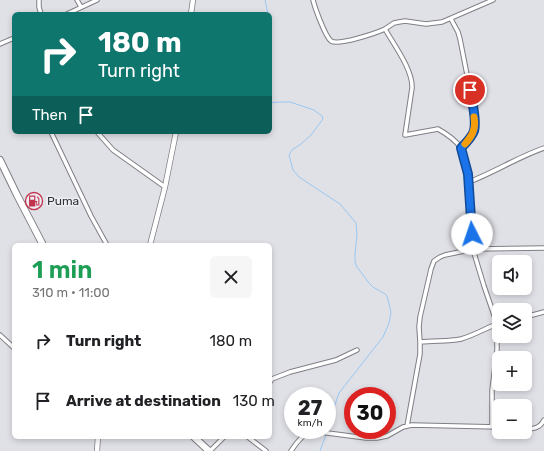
<!DOCTYPE html>
<html lang="en">
<head>
<meta charset="utf-8">
<style>
  :root { --surface:#fff; --page:#f6f6f6; --text:#202124; --muted:#757577 }
  body { margin:0; font-family:Rubik,sans-serif; background:var(--page); color:var(--text); height:100vh; display:flex; flex-direction:column; font-size:15px; white-space:nowrap }
  * { box-sizing:border-box; margin:0 }
  p { font-size:13px; color:var(--muted) }
  .icon { flex:none; width:22px; height:22px; fill:none; stroke:currentColor; stroke-width:2; stroke-linecap:round; stroke-linejoin:round }
  .map { position:relative; flex:1; overflow:hidden }
  .drawer { position:absolute; left:12px; top:243px; width:260px; height:196px; display:flex; flex-direction:column; background:var(--surface); border-radius:6px; box-shadow:0 2px 6px #0003 }
  .drawer>* { flex:none }
  .guide { position:absolute; left:12px; top:12px; width:260px; height:122px; border-radius:6px; box-shadow:0 2px 6px #0003; background:#0f766e; color:#fff; overflow:hidden }
  .buttons { position:absolute; left:492px; top:255px; display:grid; gap:8px }
  .buttons a { display:grid; place-items:center; width:40px; height:40px; border-radius:6px; background:var(--surface); box-shadow:0 2px 6px #0003; font-size:20px }
  .speed { position:absolute; left:284px; top:387px; display:flex; gap:8px; font-size:20px; font-weight:700; text-align:center }
  .speed>* { display:grid; place-content:center; width:52px; height:52px; border-radius:50%; background:var(--surface); box-shadow:0 2px 6px #0003; line-height:1 }
  .speed small { font-size:10px; font-weight:400 }
  .speed .limit { border:6px solid #d22; background:#fff; color:#111 }
  .pin { position:absolute; display:grid; place-items:center; width:34px; height:34px; color:#fff; margin:-17px; border:2px solid #fff; border-radius:50%; box-shadow:0 1px 4px #0007 }
  .me { position:absolute; width:44px; margin:-22px; rotate:356deg; stroke-linejoin:round; filter:drop-shadow(0 0 3px #0008) }
  .turn { display:flex; align-items:center; gap:14px; height:84px; padding:0 20px; font-size:18px }
  .turn .icon { width:52px; height:52px; stroke-width:2.5 }
  .turn b { display:block; font-size:28px; line-height:34px }
  .then { display:flex; align-items:center; height:38px; padding:0 20px; background:#0003; gap:8px; font-size:15px }
  .round { display:grid; place-items:center; flex:none; width:42px; height:42px; border-radius:6px; background:var(--page) }
  .summary { display:flex; align-items:center; justify-content:space-between; height:68px; padding:0 20px }
  h1 { font-size:24px; font-weight:600; line-height:30px; color:#1e9e55 }
  ul { padding:0; list-style:none }
  li { display:flex; align-items:center; gap:12px; height:60px; padding:0 20px }
  li div { flex:1 }
  li b { display:block; font-size:15px }
  li em { font-style:normal }
  .map>svg:first-child { display:block }
  .lines { fill:none; stroke-linecap:round; stroke-linejoin:round }
  .stream { stroke:#99c8f2; stroke-width:1 }
  .minor-casing { stroke:#7f7f85; stroke-width:5.5 }
  .tertiary-casing { stroke:#7f7f85; stroke-width:6 }
  .trunk-casing { stroke:#7f7f85; stroke-width:8 }
  .minor { stroke:#fff; stroke-width:3.5 }
  .tertiary { stroke:#fff; stroke-width:4.5 }
  .trunk { stroke:#fff; stroke-width:6 }
  .route-casing { stroke:#114b97; stroke-width:10 }
  .route { stroke:#1a73e8; stroke-width:7 }
  .slow { stroke:#f59e0b; stroke-width:7 }
  .labels { text-anchor:middle; dominant-baseline:central; stroke-width:3; stroke-linejoin:round; paint-order:stroke }
  .poi-label { font-size:12px; fill:#343436; stroke:#ededf4; text-anchor:start }
</style>
</head>
<body>
<div class="map">
<svg width="544" height="451" viewBox="0 0 544 451">
  <rect width="100%" height="100%" fill="#e0e0e7"/>
  <g class="lines">
    <path class="stream" d="M 265,0 L 268,14
      M 270,103 L 279,102 L 290,102 L 314,110 L 322,116 L 323,119 L 311,135 L 301,144 L 292,150 L 289,155 L 293,170 L 299,177 L 340,204 L 356,223 L 357,235 L 355,254 L 355,262 L 357,267 L 369,283 L 373,287 L 385,294 L 387,296 L 391,312 L 389,323 L 383,337 L 339,393 L 330,419 L 328,430
      M 320,451 L 326,435"/>
    <g class="minor-casing">
      <path id="minor" d="M 39,0 L 39,7 L 41,14
        M 77,0 L 81,7
        M 313,0 C 315,8 325,36 331,41 C 338,46 376,33 385,29 C 394,45 413,70 412,88 L 405,135 L 438,129 C 445,133 455,139 460,147 C 466,156 467,173 469,184 L 474,253 L 484,286 L 495,318 L 497,334 L 497,350 L 492,390 L 492,426
        M 67,14 L 97,0
        M 451,19 L 458,32 L 460,39 L 470,90 L 475,120 L 474,130 L 472,136 L 461,148
        M 385,29 L 394,23 L 399,22 L 405,21 L 426,24 L 442,22 L 493,0
        M 0,44 L 14,38
        M 51,132 L 91,216 L 107,245
        M 97,132 L 113,150 L 165,187
        M 469,182 C 495,172 518,157 544,148
        M 525,317 L 544,312
        M 0,335 L 14,348
        M 420,342 C 434,340 448,342 461,339 C 475,335 486,328 499,323
        M 270,382 L 272,379 L 290,372 L 336,360 L 357,350
        M 407,426 L 420,354 L 420,342 L 419,327 L 420,317 L 431,269 L 434,261 L 440,257 L 445,255 L 474,249 L 544,248
        M 525,429 C 534,429 540,428 544,420
        M 248,437 L 266,451
        M 210,451 L 224,437
        M 291,451 C 296,443 303,434 312,431 L 366,438 L 377,438 L 387,436 L 403,427 L 412,425 L 499,427"/>
    </g>
    <g class="tertiary-casing">
      <path id="tertiary" d="M 191,14 L 193,0
        M 150,245 L 165,187 L 176,132
        M 97,451 L 98,437"/>
    </g>
    <g class="trunk-casing">
      <path id="trunk" d="M 0,160 L 17,195 L 43,245
        M 194,437 L 209,451"/>
    </g>
    <use href="#minor" class="minor"/>
    <use href="#tertiary" class="tertiary"/>
    <use href="#trunk" class="trunk"/>
  </g>
  <g class="lines">
    <g class="route-casing">
      <path id="route" d="M 470,90 C 472,101 477,120 474,131 C 472,137 466,143 461,148 L 468,174 L 472,234"/>
    </g>
    <use href="#route" class="route"/>
    <path class="slow" d="M 465,144 C 473,135 476,128 474,117"/>
  </g>
  <defs>
    <g id="fuel-ring" transform="scale(0.9)"><circle r="9.5" fill="#ededf4" stroke="#c3334d" stroke-width="1.5"/><path d="M-5.5-6h7V0h2V4h1.3V-2.5L3-4.5l.8-.8L6-3V5H2.5V1h-1V6h-7ZM-4.2-4.7v3.2H.2V-4.7Z" fill="#c3334d"/></g>
  </defs>
  <g fill-rule="evenodd">
    <use href="#fuel-ring" x="34" y="201"/>
  </g>
  <g class="labels">
    <g class="poi-label">
      <text x="47" y="201">Puma</text>
    </g>
  </g>
</svg>
<div class="buttons">
<a><svg class="icon" aria-label="sound" viewBox="0 0 24 24"><path d="M4 9h4l5-4v14l-5-4H4zM17 9q2 3 0 6"/></svg></a>
<a><svg class="icon" aria-label="layers" viewBox="0 0 24 24"><path d="M12 4l9 5-9 5-9-5zM3 14l9 5 9-5"/></svg></a>
<a>+</a>
<a>−</a>
</div>
<div class="speed"><div>27<small>km/h</small></div><div class="limit">30</div></div>
<div class="pin" style="left:470px;top:90px;background:#d93025"><svg class="icon" aria-label="arrive" viewBox="0 0 24 24"><path d="M6 21V4h12l-3 4 3 4H6"/></svg></div>
<svg class="me" style="left:472px;top:234px" viewBox="-20 -20 40 40"><circle r="19" fill="#fff"/><path d="M0-13L10 11 0 6-10 11z" fill="#1a73e8"/></svg>
<div class="guide">
<div class="turn"><svg class="icon" aria-label="right" viewBox="0 0 24 24"><path d="M7 20v-9h11M14 6l5 5-5 5"/></svg><div><b>180 m</b>Turn right</div></div>
<div class="then">Then<svg class="icon" aria-label="arrive" viewBox="0 0 24 24"><path d="M6 21V4h12l-3 4 3 4H6"/></svg></div>
</div>
<section class="drawer">
<div class="summary"><div><h1>1 min</h1><p>310 m · 11:00</p></div><a class="round"><svg class="icon" aria-label="close" viewBox="0 0 24 24"><path d="M6 6l12 12M18 6L6 18"/></svg></a></div>
<ul>
<li><svg class="icon" aria-label="right" viewBox="0 0 24 24"><path d="M7 20v-9h11M14 6l5 5-5 5"/></svg><div><b>Turn right</b></div><em>180 m</em></li>
<li><svg class="icon" aria-label="arrive" viewBox="0 0 24 24"><path d="M6 21V4h12l-3 4 3 4H6"/></svg><div><b>Arrive at destination</b></div><em>130 m</em></li>
</ul>
</section>
</div>
</body>
</html>
